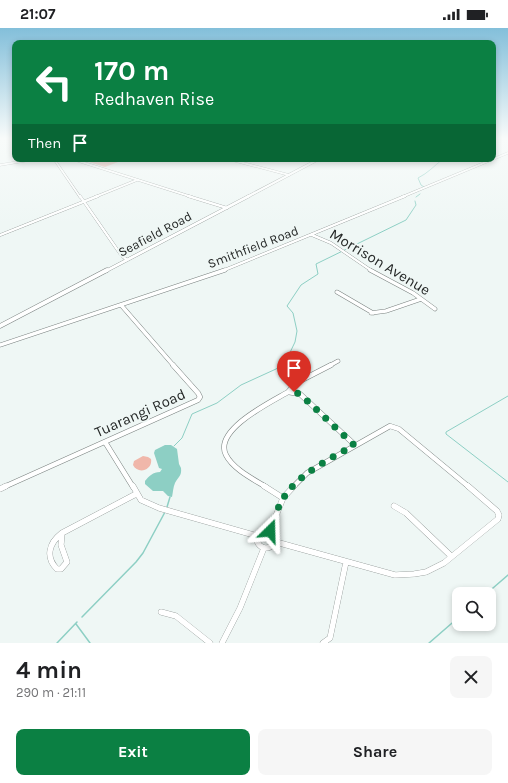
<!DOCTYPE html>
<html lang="en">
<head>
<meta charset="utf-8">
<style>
  :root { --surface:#fff; --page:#f6f6f6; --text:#202124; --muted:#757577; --accent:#0b8043 }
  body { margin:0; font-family:Karla,sans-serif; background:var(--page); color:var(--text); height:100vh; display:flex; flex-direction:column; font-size:15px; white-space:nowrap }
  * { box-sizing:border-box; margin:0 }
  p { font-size:13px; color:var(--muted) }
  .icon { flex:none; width:22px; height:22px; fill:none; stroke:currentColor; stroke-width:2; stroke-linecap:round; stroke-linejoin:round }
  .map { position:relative; height:615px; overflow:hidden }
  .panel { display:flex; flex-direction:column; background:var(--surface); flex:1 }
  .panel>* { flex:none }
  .hud { position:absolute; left:12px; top:12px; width:484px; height:122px; border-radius:8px; box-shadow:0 2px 6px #0003; background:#0b8043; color:#fff; overflow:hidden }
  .controls { position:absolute; left:452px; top:559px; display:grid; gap:8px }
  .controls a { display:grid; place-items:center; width:44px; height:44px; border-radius:8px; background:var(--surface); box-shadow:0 2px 6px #0003; font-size:20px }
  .pin { position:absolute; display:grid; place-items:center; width:34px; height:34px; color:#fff; margin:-41px -17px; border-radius:50% 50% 50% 0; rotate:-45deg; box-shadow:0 0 4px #0007 }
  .pin .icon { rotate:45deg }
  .me { position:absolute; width:44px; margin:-22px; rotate:22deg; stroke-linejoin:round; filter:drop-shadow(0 0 3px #0008) }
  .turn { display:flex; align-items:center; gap:14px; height:84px; padding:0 16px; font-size:18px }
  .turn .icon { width:52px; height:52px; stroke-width:2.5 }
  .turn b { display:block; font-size:28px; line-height:34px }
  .then { display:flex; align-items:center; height:38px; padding:0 16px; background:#0003; gap:8px; font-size:15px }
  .round { display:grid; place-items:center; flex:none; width:42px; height:42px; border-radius:8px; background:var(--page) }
  .head { display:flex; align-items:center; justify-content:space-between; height:68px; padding:0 16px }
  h1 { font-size:24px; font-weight:700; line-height:30px }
  .cta { display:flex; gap:8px; margin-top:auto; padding:8px 16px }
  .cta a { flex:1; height:46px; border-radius:8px; background:var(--accent); color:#fff; font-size:16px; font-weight:700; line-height:46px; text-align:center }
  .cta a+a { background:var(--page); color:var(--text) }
  .status { display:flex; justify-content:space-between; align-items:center; height:28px; padding:0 20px; background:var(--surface); direction:ltr }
  .status svg { height:11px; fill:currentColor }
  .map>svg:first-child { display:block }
  .green { fill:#f0b7aa }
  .water { fill:#8dcfc4 }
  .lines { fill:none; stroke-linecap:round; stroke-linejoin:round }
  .stream-far1 { stroke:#8dcfc4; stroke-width:1 }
  .stream { stroke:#8dcfc4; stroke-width:1.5 }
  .minor-far4-casing { stroke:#79817f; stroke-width:2.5 }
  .minor-far3-casing { stroke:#79817f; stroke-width:3 }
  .minor-far2-casing { stroke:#79817f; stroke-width:4.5 }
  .minor-far1-casing { stroke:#79817f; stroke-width:5.5 }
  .minor-casing { stroke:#79817f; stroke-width:6 }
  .tertiary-far2-casing { stroke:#79817f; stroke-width:3 }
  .tertiary-far1-casing { stroke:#79817f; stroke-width:3.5 }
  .tertiary-casing { stroke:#79817f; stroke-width:5 }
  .minor-far4 { stroke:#fff; stroke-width:2 }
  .minor-far3 { stroke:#fff; stroke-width:2.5 }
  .minor-far2 { stroke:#fff; stroke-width:3.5 }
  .minor-far1 { stroke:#fff; stroke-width:4.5 }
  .minor { stroke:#fff; stroke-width:5.5 }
  .tertiary-far2 { stroke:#fff; stroke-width:2.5 }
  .tertiary-far1 { stroke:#fff; stroke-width:3 }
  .tertiary { stroke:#fff; stroke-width:4 }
  .route { stroke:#0b8043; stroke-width:7; stroke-dasharray:0 12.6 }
  .labels { text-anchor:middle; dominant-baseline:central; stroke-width:4; stroke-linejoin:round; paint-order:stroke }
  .far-street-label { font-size:13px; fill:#252827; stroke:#eff7f5 }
  .street-label { font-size:15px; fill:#252827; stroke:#eff7f5 }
</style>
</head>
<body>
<div class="status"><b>21:07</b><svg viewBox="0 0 49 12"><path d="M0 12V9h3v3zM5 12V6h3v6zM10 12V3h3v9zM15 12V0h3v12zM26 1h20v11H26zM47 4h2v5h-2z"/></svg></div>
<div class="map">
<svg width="508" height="615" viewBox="0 0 508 615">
  <rect width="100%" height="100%" fill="#eff7f5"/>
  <path class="green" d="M 79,131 L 126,131 L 105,139 Z
    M 143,428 L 148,429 L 151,431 C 153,442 138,447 133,437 L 134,433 Z"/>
  <path class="water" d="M 165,417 L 171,417 L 177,421 L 179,436 L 181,440 C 182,448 178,449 175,455 C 173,460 173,464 172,469 L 168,468 L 163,463 L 153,463 L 145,456 L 145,453 C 149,448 153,444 160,444 L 162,441 L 159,440 L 154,425 L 155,422 Z"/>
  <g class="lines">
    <path class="stream-far1" d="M 424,159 L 421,157 L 418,150 C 428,145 434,138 443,131
      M 416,169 L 420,166
      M 508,368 L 446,404 L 446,406 L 508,454
      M 174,418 L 182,410 L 192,386 L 217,375 L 241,357 L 276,341 L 285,335 L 295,314 L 297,303 L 293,285 L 287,278 L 301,257 L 318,246 L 316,236 L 406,192 L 416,177 L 415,173"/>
    <path class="stream" d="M 167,479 L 170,469
      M 486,566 L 508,547
      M 82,589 L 136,534 L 143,525 L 165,484
      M 76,596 L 90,615
      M 57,615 L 77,594
      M 429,615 L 459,589"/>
    <g class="minor-far4-casing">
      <path id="minor-far4" d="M 54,131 L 80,169
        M 72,131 L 192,169
        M 228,131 L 289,147
        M 0,137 L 36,131
        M 95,169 L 137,152
        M 402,169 L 508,125"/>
    </g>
    <g class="minor-far3-casing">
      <path id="minor-far3" d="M 80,168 L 121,227 L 127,232
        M 188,168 L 227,180
        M 0,207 L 98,168
        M 312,207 L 331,215 L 372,243
        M 222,243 L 405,168"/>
    </g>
    <g class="minor-far2-casing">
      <path id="minor-far2" d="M 370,242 L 413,265 L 435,281
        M 337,264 L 373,285
        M 121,277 L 174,338
        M 371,285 L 386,283 L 421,271
        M 0,317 L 225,242
        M 329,338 L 338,333"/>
    </g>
    <g class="minor-far1-casing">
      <path id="minor-far1" d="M 288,364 L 296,355 L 331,337
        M 105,414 L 133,459
        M 4,459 L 198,372 L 200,369 L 198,365 L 173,337
        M 266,459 C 253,451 233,441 226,427 C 213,402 271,374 288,364 L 300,366 L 355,417
        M 293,459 L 307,445 L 390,398 L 399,401 L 469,459"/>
    </g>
    <g class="minor-casing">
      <path id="minor" d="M 133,458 L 141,472 L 159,480 L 257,508
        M 264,458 L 283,470
        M 0,461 L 6,458
        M 394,478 L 406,485 L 451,528
        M257 511a9 9 0 1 1 18 0a9 9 0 1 1-18 0Z
        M 270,503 L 283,470 L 294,458
        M 62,505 L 61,517 L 67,534 L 61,541 L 57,541 C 45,529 49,515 62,505 Z
        M 62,505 L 136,466
        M 276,514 L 395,547 L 414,546 L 426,544 L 444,535 L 498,491 L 499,487 L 497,483 L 468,458
        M 161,584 L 176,588 L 210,615
        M 222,615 L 240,580 L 264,520
        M 323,615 L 330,610 L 346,534"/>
    </g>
    <g class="tertiary-far2-casing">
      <path id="tertiary-far2" d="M 247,169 L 319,131"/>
    </g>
    <g class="tertiary-far1-casing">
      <path id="tertiary-far1" d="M 106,243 L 249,168"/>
    </g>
    <g class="tertiary-casing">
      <path id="tertiary" d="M 0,298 L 107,242"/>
    </g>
    <use href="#minor-far4" class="minor-far4"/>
    <use href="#minor-far3" class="minor-far3"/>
    <use href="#minor-far2" class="minor-far2"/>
    <use href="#minor-far1" class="minor-far1"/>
    <use href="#minor" class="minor"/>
    <use href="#tertiary-far2" class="tertiary-far2"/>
    <use href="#tertiary-far1" class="tertiary-far1"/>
    <use href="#tertiary" class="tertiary"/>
  </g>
  <linearGradient id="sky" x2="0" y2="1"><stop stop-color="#83bfda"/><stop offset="0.56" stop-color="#f8fbfa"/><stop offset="1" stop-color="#f8fbfa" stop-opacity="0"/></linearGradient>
  <rect width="508" height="197" fill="url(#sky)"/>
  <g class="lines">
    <path class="route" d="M 270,503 C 274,492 277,480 283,471 C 296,447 332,430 354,417 L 300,366 L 294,364"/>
  </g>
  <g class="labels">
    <g class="far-street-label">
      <text transform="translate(155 206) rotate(-28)">Seafield Road</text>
      <text transform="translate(253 219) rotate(-21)">Smithfield Road</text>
    </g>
    <g class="street-label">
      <text transform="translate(380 234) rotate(31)">Morrison Avenue</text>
      <text transform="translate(140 385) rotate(-24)">Tuarangi Road</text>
    </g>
  </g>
</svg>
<div class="controls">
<a><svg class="icon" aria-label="search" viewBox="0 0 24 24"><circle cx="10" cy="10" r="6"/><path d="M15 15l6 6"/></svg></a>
</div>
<div class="pin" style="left:294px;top:364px;background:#d93025"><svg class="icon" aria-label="arrive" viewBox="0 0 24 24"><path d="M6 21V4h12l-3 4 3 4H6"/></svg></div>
<svg class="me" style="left:270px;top:503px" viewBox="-20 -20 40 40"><path d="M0-17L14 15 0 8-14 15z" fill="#0b8043" stroke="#fff" stroke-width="4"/></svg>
<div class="hud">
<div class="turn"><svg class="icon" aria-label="left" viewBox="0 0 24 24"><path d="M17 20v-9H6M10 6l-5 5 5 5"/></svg><div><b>170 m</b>Redhaven Rise</div></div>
<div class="then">Then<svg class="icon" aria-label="arrive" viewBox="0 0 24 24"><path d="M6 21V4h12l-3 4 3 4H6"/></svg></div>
</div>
</div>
<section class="panel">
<div class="head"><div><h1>4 min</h1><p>290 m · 21:11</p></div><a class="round"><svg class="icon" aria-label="close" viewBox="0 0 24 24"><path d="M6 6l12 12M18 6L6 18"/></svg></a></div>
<div class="cta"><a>Exit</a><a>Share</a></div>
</section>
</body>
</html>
